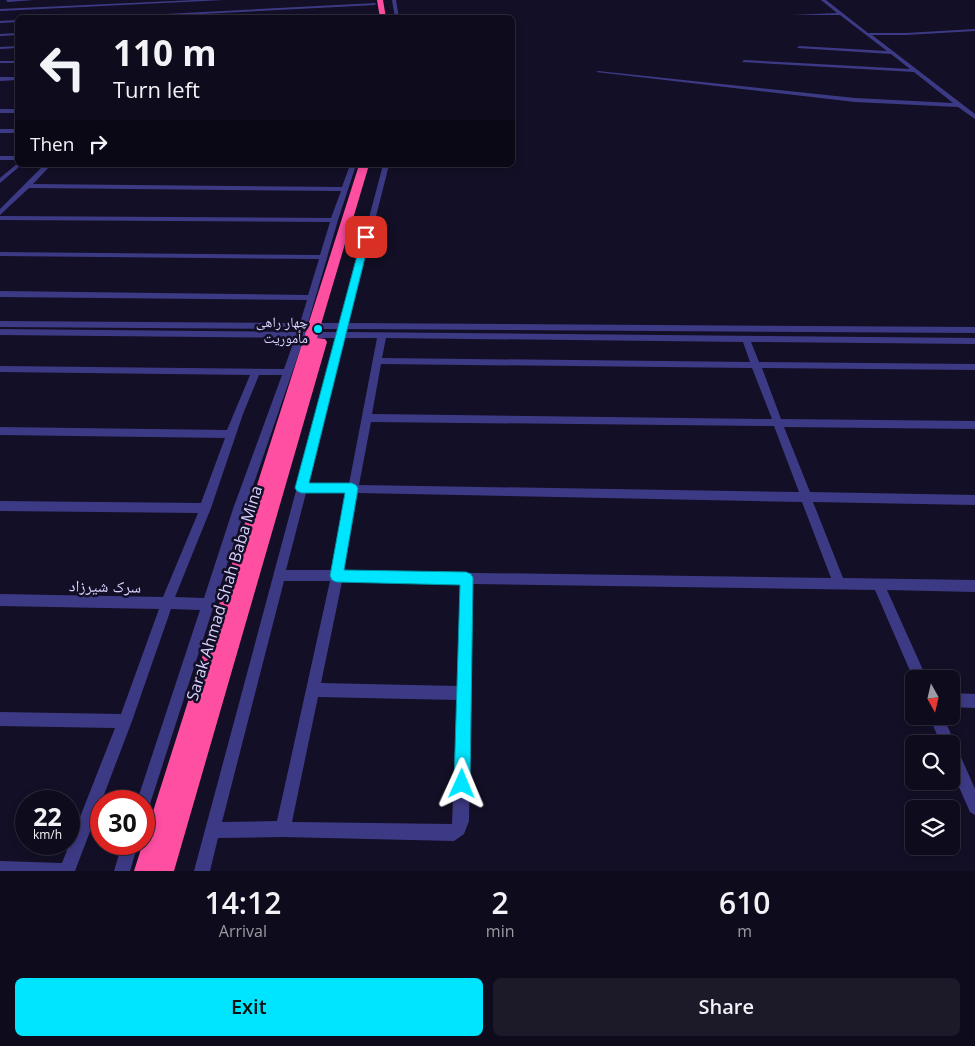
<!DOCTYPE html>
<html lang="en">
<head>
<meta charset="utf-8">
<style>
  :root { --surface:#0e0b1c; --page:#1c1929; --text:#f1f3f6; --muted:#9b9ba3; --line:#2e2b3b; --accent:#00e5ff }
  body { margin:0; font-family:"Open Sans","Noto Naskh Arabic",sans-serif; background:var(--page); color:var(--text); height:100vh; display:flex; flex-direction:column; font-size:19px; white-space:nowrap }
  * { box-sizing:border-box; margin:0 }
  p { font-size:16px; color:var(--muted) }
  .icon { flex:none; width:28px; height:28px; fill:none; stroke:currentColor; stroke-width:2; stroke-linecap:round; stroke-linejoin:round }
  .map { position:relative; height:871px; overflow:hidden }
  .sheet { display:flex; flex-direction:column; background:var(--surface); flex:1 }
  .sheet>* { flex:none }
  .top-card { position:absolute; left:15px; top:15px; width:500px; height:152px; border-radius:8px; box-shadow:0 2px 8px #0003,0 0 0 1px var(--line); background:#0e0b1c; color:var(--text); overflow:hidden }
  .needle { width:32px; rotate:172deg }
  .tools { position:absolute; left:905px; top:670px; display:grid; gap:10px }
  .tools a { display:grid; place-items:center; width:55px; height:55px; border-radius:8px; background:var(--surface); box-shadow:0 2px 8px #0003,0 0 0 1px var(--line); font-size:25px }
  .speed { position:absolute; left:15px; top:790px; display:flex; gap:10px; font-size:25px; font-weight:700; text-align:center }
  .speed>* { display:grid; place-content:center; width:65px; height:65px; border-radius:50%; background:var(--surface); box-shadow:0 2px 8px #0003,0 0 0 1px var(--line); line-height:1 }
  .speed small { font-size:12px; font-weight:400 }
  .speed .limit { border:8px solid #d22; background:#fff; color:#111 }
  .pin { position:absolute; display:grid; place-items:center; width:42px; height:42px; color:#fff; margin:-21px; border-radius:10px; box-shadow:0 2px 8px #0006 }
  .me { position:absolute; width:55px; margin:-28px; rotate:1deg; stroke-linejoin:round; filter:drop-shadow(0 0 4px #0008) }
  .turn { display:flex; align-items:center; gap:18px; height:105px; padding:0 15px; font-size:22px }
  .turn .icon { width:65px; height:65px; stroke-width:2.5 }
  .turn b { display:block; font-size:35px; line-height:42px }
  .then { display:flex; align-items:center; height:48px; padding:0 15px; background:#0003; gap:10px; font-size:19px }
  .eta { display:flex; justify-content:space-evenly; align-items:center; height:85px; text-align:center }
  .eta b { font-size:30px; font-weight:600; line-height:35px }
  .button { display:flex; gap:10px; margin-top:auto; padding:10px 15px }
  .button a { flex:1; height:58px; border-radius:8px; background:var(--accent); color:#111; font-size:20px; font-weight:600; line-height:58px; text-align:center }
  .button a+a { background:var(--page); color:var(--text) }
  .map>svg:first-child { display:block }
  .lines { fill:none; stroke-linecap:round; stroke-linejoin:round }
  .minor { fill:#3d3a85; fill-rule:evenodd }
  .highway { fill:#ff4fa3; fill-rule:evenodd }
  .route { fill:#00e5ff; stroke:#0095a6 }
  .poi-dot { fill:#00e5ff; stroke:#130f26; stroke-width:2 }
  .labels { text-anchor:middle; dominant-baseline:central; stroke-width:5; stroke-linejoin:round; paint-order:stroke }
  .poi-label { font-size:14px; fill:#d9d4ff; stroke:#130f26; text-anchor:end }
  .near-street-label { font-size:16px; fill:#d9d4ff; stroke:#130f26 }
</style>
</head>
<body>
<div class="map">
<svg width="975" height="871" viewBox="0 0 975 871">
  <rect width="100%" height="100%" fill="#130f26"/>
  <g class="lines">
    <path class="minor" d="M 7,0 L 34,0 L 8,2 L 6,1 Z
      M 195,0 L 224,0 L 0,11 L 0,9 Z
      M 392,0 L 396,0 L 399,18 L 395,18 Z
      M 821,0 L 826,0 L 868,33 L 906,33 L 975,29 L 975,31 L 906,35 L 872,35 L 975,114 L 975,119 L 958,107 L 855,102 L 596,72 L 598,71 L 855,98 L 953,103 L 914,72 L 742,62 L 744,60 L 910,69 L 891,54 L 797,48 L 799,46 L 887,51 L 840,15 L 792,15 L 837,13 Z
      M 376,3 L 375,5 L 126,18 L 88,18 Z
      M 376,14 L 377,16 L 328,18 L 330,17 Z
      M 18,20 L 18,22 L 0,23 L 0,21 Z
      M 18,33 L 18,35 L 0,36 L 0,34 Z
      M 18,46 L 18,48 L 0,49 L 0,47 Z
      M 0,61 L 18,61 L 18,63 L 0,63 Z
      M 0,77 L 18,77 L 18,80 L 0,81 Z
      M 0,109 L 18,109 L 18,113 L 0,113 Z
      M 0,129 L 18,129 L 18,133 L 0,133 Z
      M 0,156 L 18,156 L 18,160 L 0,160 Z
      M 18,163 L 18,165 L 21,165 L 20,166 L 0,183 L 0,178 Z
      M 44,165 L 51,165 L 33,184 L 342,187 L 350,165 L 356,165 L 338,220 L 308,323 L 341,323 L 383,165 L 389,165 L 349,323 L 975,327 L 975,333 L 348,329 L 347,332 L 975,338 L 975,344 L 751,342 L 759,362 L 975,364 L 975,370 L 762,368 L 781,419 L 975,421 L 975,429 L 784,427 L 810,492 L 975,495 L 975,505 L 813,502 L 843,578 L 975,580 L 975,592 L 887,590 L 927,679 L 914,679 L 914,680 L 875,590 L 473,584 L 469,821 L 464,834 L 454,841 L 283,837 L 218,838 L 210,871 L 194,871 L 337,338 L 304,338 L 245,509 L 149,807 L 144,809 L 144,801 L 137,801 L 200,610 L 171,609 L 132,721 L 75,871 L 0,871 L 0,861 L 62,863 L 115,728 L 0,726 L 0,712 L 121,714 L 159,609 L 0,606 L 0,594 L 163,597 L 198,513 L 0,511 L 0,501 L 201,503 L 225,438 L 0,435 L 0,427 L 227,430 L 250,375 L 0,372 L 0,366 L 284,369 L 295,338 L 0,335 L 0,329 L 297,332 L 298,329 L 0,327 L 0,321 L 300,323 L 307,300 L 0,297 L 0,291 L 308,295 L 319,259 L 0,256 L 0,252 L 320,255 L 330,222 L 0,220 L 0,216 L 331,218 L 341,191 L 29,188 L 0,215 L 0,209 ZM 307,329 L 339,329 L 338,332 L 306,332 ZM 345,338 L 377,338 L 349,484 L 308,484 ZM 386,338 L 743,342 L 750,362 L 382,358 ZM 381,364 L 752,368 L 772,419 L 372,414 ZM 259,375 L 282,375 L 233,509 L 204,598 L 175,597 L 211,508 L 243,414 ZM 371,422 L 774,426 L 799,492 L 359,485 ZM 306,493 L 347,493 L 332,570 L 286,570 ZM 358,493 L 802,502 L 831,578 L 344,571 ZM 284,581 L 330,581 L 277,821 L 222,822 ZM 342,582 L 461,583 L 458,686 L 321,683 ZM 318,697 L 457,700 L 452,824 L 292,822 Z
      M 951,693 L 975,694 L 975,708 L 951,707 Z
      M 929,716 L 943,716 L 975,789 L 975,815 L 970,812 L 951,769 L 951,744 L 941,744 Z
      M 122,844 L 138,844 L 130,871 L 114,871 Z"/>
    <path class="highway" d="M 377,0 L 383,0 L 386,18 L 380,18 Z
      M 359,165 L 369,165 L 352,222 L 369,222 L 374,225 L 369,228 L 350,227 L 317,338 L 325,339 L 327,342 L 174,871 L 134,871 Z"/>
  </g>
  <path class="route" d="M 366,234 L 370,237 L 309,483 L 352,483 L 356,485 L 358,488 L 344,570 L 466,572 L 471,574 L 473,578 L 470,784 L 468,790 L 462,793 L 456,790 L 454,784 L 460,585 L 336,582 L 332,580 L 330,576 L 345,493 L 301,493 L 297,491 L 295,488 L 362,237 Z"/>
  <circle class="poi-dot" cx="318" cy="329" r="5"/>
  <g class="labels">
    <g class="poi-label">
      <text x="308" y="321">چهار راهی<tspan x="308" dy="16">مأموریت</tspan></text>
    </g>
    <g class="near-street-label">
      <text transform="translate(105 586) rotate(1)">سرک شیرزاد</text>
      <text transform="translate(224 593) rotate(-73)">Sarak Ahmad Shah Baba Mina</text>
    </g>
  </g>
</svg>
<div class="tools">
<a><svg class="needle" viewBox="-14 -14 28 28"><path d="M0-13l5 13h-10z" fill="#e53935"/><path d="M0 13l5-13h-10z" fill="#9b9ba3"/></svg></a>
<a><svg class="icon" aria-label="search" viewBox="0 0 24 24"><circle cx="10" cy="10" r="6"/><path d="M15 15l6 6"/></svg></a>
<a><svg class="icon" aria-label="layers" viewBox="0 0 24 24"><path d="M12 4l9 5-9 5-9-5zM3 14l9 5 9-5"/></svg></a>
</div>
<div class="speed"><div>22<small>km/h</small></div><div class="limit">30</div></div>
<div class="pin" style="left:366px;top:237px;background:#d93025"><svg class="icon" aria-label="arrive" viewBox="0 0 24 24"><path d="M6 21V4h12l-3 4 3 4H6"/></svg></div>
<svg class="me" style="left:462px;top:784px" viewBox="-20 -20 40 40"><path d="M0-17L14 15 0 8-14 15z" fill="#00e5ff" stroke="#fff" stroke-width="4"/></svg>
<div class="top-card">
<div class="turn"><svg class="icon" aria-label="left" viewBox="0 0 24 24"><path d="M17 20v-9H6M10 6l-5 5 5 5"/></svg><div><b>110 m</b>Turn left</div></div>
<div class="then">Then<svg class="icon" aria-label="right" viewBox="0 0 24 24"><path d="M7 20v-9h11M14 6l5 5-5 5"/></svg></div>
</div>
</div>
<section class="sheet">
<div class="eta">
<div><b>14:12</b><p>Arrival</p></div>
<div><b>2</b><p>min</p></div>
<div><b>610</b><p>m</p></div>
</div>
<div class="button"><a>Exit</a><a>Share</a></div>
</section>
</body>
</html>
